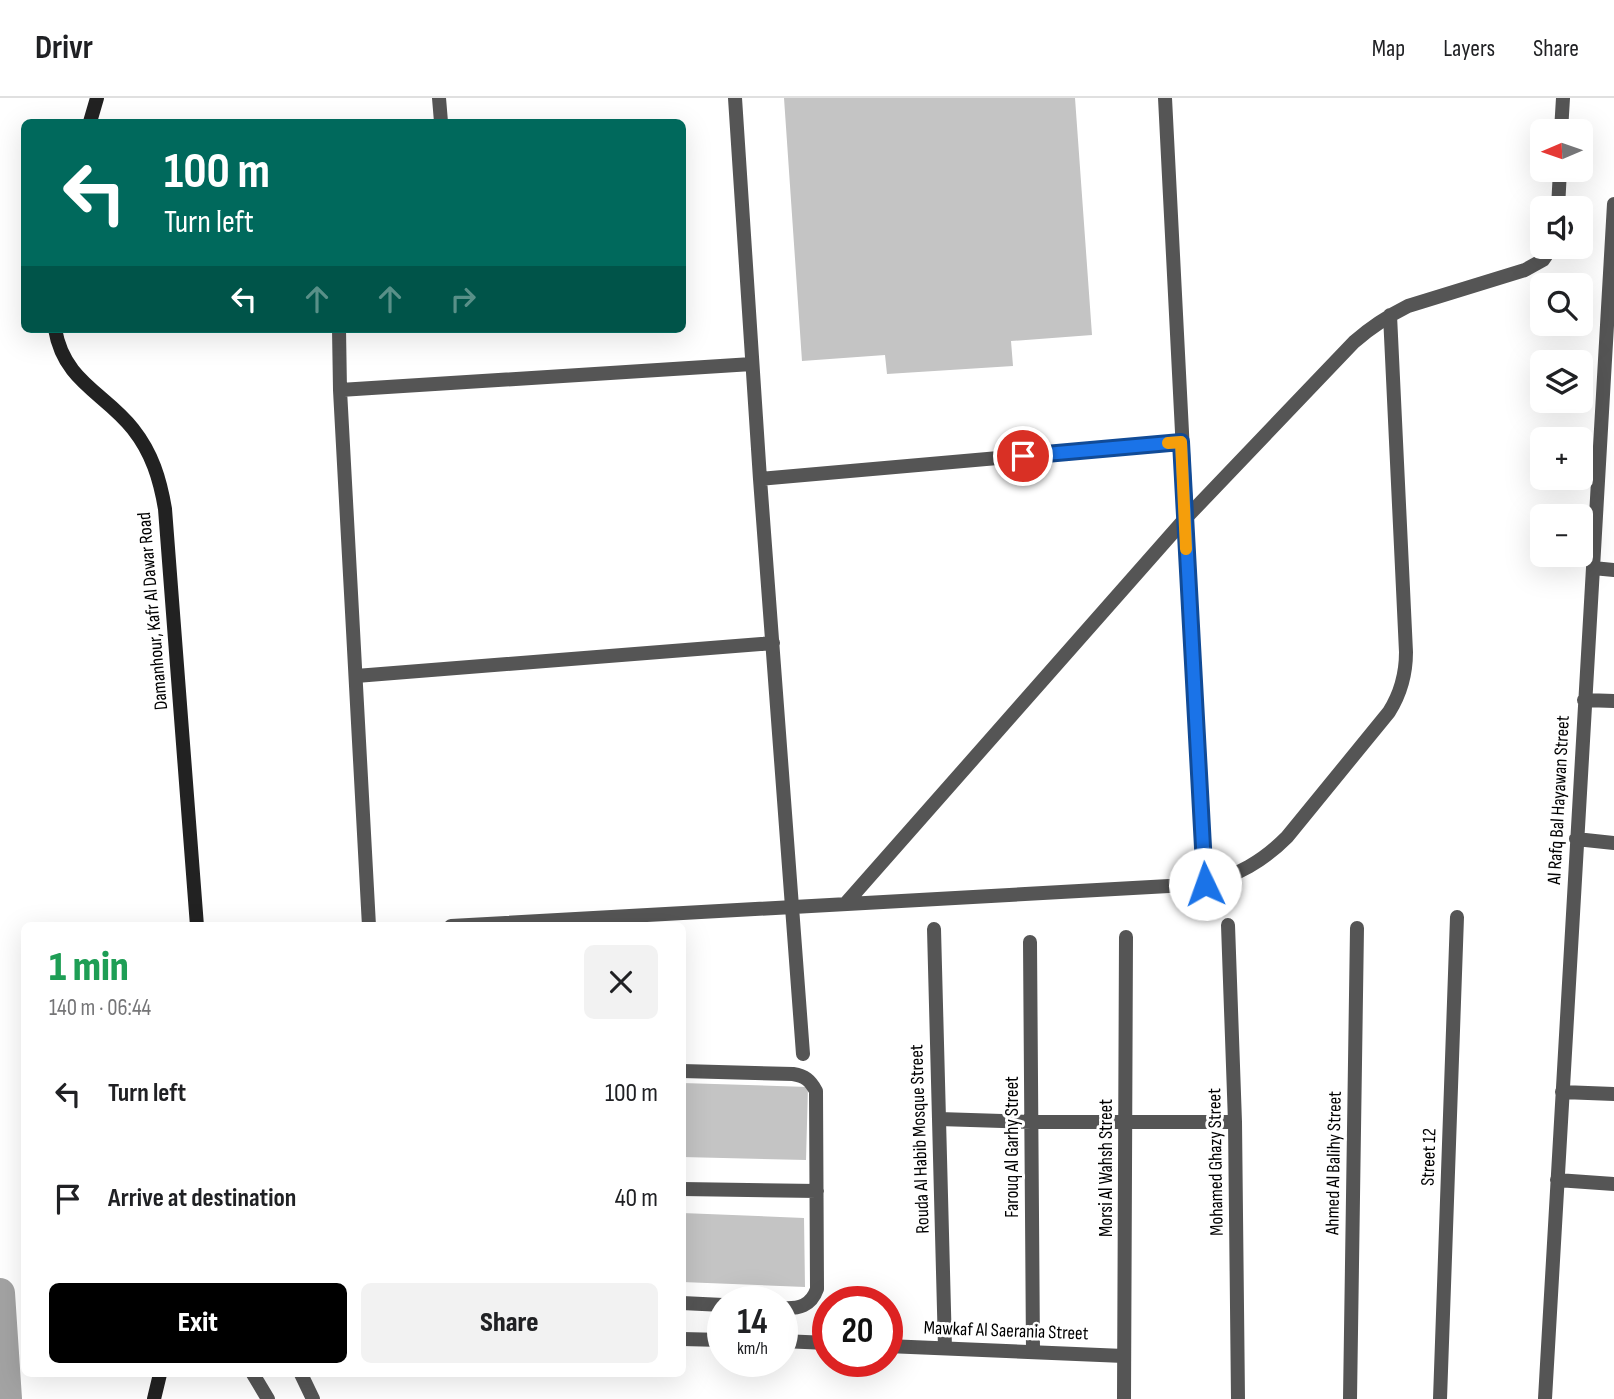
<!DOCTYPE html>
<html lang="en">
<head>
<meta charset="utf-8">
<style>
  :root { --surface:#fff; --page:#f2f2f2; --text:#202124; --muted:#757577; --line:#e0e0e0; --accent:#000 }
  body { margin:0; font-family:"Sofia Sans Condensed",sans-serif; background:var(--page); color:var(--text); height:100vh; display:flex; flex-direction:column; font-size:26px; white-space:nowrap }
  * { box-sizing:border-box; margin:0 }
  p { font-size:23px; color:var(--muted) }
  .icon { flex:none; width:38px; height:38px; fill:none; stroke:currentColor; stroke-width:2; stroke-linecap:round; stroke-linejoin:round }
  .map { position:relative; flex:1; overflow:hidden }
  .panel { position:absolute; left:21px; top:824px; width:665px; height:455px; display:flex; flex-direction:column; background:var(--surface); border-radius:10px; box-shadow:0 7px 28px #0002 }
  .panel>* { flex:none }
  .top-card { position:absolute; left:21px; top:21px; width:665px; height:214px; border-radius:10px; box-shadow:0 7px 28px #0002; background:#00695c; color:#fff; overflow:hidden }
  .needle { width:46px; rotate:268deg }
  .controls { position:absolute; left:1530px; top:21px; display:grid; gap:14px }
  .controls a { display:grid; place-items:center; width:63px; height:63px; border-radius:10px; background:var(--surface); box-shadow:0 7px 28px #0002; font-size:35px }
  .speed { position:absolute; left:707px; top:1188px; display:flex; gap:14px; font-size:35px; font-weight:700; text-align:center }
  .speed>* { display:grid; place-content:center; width:91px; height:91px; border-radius:50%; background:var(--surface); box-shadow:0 7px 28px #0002; line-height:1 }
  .speed small { font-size:18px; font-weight:400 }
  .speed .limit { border:10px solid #d22; background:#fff; color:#111 }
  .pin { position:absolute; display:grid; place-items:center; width:60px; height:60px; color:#fff; margin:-30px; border:4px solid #fff; border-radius:50%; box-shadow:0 2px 7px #0007 }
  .me { position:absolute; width:77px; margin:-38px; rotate:357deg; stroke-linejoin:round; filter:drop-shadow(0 0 5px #0008) }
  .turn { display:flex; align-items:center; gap:24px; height:147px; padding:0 28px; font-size:32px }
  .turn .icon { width:91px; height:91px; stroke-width:2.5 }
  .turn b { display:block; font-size:49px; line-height:60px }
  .lanes { display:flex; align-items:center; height:66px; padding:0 28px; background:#0003; justify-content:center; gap:35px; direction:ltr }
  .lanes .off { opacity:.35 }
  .round { display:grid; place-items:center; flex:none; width:74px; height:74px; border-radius:10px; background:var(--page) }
  .overview { display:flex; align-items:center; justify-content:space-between; height:119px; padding:0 28px }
  h1 { font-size:42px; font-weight:800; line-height:52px; color:#1e9e55 }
  .action { display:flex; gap:14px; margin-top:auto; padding:14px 28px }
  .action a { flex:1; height:80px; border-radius:10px; background:var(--accent); color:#fff; font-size:28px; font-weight:800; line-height:80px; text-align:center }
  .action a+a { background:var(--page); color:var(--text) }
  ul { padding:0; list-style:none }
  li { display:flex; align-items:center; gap:21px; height:105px; padding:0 28px }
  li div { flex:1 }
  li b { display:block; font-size:26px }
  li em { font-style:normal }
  header { display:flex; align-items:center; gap:42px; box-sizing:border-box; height:98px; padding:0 35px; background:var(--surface); border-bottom:2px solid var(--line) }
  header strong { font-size:33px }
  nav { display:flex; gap:38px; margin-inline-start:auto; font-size:24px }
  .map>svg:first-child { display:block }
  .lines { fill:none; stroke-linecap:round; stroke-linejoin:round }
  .canal { stroke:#a3a3a3; stroke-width:30 }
  .building { fill:#c4c4c4 }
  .service { stroke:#555; stroke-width:14 }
  .minor { stroke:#555; stroke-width:14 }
  .tertiary { stroke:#555; stroke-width:14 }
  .secondary { stroke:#222; stroke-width:14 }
  .route-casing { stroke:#114b97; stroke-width:18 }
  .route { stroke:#1a73e8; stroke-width:12 }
  .slow { stroke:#f59e0b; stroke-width:12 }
  .labels { text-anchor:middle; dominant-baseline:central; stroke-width:6; stroke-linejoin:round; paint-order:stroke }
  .street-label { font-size:19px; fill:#000; stroke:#fff }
</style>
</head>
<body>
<header>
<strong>Drivr</strong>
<nav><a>Map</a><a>Layers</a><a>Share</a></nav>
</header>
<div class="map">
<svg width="1614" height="1301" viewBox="0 0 1614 1301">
  <rect width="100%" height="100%" fill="#fff"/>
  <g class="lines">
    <path class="canal" d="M 0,1195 L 7,1301"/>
  </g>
  <path class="building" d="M 784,0 L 1075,0 L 1092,237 L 1011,243 L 1013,268 L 887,276 L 885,257 L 802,263 Z
    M 682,985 L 808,989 L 806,1062 L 682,1059 Z
    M 682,1115 L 804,1120 L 805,1189 L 682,1184 Z"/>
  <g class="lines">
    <path class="service" d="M 439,0 L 441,24
      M 735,0 L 760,381 L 803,956
      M 1165,0 L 1205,786
      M 1561,33 L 1563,0
      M 1558,110 L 1560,72
      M 339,231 L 340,292 L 369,828
      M 340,292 L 752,266
      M 760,381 L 1181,344
      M 356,578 L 773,545
      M 847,804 L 1184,422 L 1354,244 C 1371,229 1388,218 1408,208 L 1525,172 L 1543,162 L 1552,149
      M 451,828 L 1205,786 C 1238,777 1262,764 1287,739 L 1389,614 C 1401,595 1406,576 1406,554 L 1390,217
      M 682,973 L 793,976 C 805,978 810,982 816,993 L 817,1191 C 811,1208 799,1211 782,1210
      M 682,1091 L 817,1093
      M 682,1205 L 723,1207"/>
    <path class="minor" d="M 1593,470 L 1614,472
      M 1584,602 L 1614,603
      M 1576,741 L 1614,745
      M 1228,827 L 1235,1024 L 1238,1301
      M 934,831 L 945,1250
      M 1030,844 L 1033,1254
      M 1562,994 L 1614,996
      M 939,1021 L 1031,1024 L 1235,1024
      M 1557,1082 L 1614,1086
      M 682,1241 L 723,1242
      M 782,1243 L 828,1245
      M 887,1248 L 1124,1258
      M 1124,1301 L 1126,839
      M 1350,1301 L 1357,830
      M 1440,1301 L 1457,819
      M 1545,1301 L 1614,106"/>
    <path class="tertiary" d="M 253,1276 L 268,1301
      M 301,1276 L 313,1301"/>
    <path class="secondary" d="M 90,24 L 97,0
      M 55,231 C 64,284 105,295 133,331 C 152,355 160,381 165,411 L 197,828
      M 154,1301 L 160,1276"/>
  </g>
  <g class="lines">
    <g class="route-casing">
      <path id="route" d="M 1023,358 L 1181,344 L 1205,786"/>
    </g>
    <use href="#route" class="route"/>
    <path class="slow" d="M 1168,345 L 1181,344 L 1186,451"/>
  </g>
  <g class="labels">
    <g class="street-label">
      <text transform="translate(153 513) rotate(-95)">Damanhour, Kafr Al Dawar Road</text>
      <text transform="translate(1559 702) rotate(-87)">Al Rafq Bal Hayawan Street</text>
      <text transform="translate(920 1041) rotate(-92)">Rouda Al Habib Mosque Street</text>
      <text transform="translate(1012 1049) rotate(-90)">Farouq Al Garhy Street</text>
      <text transform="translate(1429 1059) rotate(-88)">Street 12</text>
      <text transform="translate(1216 1064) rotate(-91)">Mohamed Ghazy Street</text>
      <text transform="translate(1334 1065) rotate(-89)">Ahmed Al Balihy Street</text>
      <text transform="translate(1106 1070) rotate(-90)">Morsi Al Wahsh Street</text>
      <text transform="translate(1006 1233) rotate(2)">Mawkaf Al Saerania Street</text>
    </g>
  </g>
</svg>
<div class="controls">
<a><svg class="needle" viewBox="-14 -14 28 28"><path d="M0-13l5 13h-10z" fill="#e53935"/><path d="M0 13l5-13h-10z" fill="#757577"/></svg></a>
<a><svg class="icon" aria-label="sound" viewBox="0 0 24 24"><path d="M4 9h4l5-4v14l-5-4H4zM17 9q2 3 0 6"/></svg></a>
<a><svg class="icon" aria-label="search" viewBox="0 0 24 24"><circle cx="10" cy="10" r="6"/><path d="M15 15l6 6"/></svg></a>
<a><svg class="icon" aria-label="layers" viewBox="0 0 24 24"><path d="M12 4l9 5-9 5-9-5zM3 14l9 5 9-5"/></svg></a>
<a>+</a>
<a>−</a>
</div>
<div class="speed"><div>14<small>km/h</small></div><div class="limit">20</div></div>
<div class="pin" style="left:1023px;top:358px;background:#d93025"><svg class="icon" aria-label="arrive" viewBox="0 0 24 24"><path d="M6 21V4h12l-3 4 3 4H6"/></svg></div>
<svg class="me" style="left:1205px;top:786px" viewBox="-20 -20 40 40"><circle r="19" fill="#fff"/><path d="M0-13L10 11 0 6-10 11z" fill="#1a73e8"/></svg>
<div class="top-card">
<div class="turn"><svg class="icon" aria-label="left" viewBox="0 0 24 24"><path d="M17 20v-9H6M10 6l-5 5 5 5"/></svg><div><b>100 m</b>Turn left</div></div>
<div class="lanes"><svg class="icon" aria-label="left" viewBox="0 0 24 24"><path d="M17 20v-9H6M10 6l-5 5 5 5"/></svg><svg class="icon off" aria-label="ahead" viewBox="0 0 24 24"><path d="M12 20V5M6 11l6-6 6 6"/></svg><svg class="icon off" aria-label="ahead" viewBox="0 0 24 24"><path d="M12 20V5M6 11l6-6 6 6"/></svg><svg class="icon off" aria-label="right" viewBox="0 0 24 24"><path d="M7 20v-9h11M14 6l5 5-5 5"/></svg></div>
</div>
<section class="panel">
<div class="overview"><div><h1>1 min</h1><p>140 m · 06:44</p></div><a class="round"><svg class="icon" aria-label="close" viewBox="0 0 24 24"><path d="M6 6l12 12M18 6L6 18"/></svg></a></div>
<ul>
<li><svg class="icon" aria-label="left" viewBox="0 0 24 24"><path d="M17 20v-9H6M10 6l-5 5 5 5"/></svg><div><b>Turn left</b></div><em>100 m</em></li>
<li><svg class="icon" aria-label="arrive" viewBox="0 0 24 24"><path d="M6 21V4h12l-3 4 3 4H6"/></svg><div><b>Arrive at destination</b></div><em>40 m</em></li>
</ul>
<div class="action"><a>Exit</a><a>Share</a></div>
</section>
</div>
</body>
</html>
